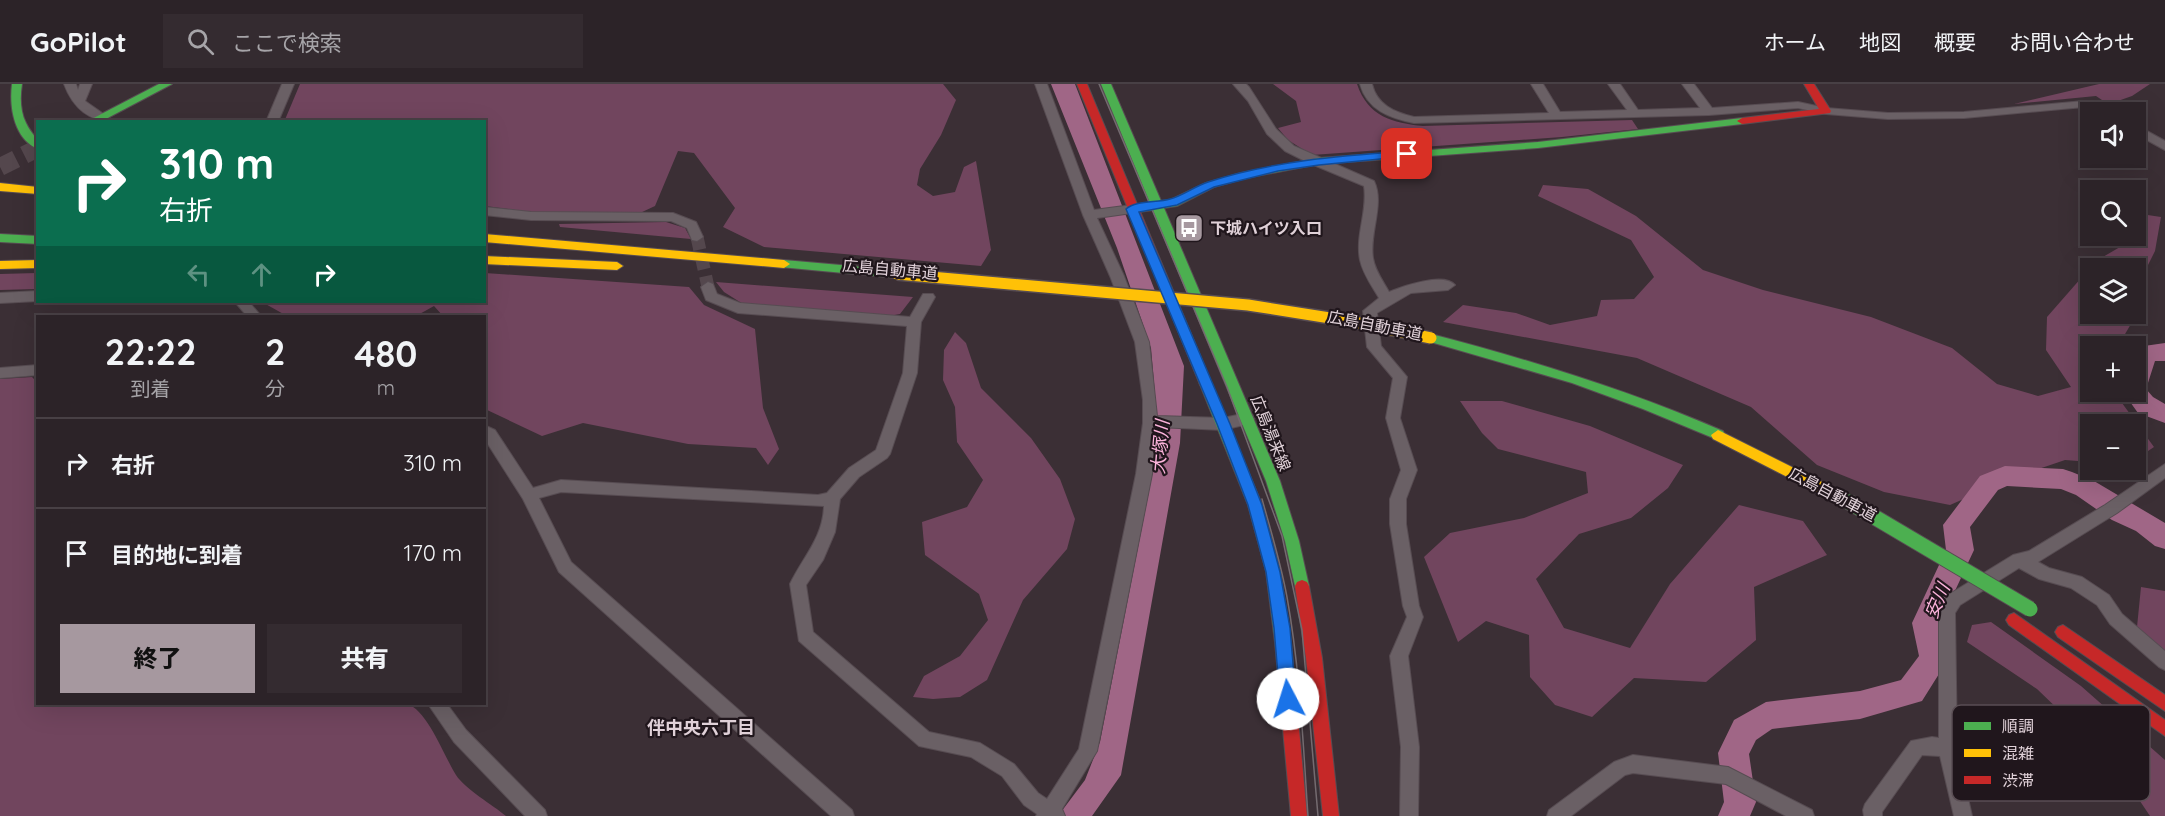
<!DOCTYPE html>
<html lang="ja">
<head>
<meta charset="utf-8">
<style>
  :root { --surface:#2c2328; --page:#342b30; --text:#f1f3f6; --muted:#a6a4a8; --line:#484045; --accent:#a6989f }
  body { margin:0; font-family:Quicksand,"Noto Sans JP",sans-serif; background:var(--page); color:var(--text); height:100vh; display:flex; flex-direction:column; font-size:22px; white-space:nowrap }
  * { box-sizing:border-box; margin:0 }
  p { font-size:20px; color:var(--muted) }
  .icon { flex:none; width:33px; height:33px; fill:none; stroke:currentColor; stroke-width:2; stroke-linecap:round; stroke-linejoin:round }
  .map { position:relative; flex:1; overflow:hidden }
  .panel { position:absolute; left:36px; top:231px; width:450px; height:390px; display:flex; flex-direction:column; background:var(--surface); border-radius:0px; box-shadow:0 6px 24px #0002,0 0 0 2px var(--line) }
  .panel>* { flex:none }
  .banner { position:absolute; left:36px; top:36px; width:450px; height:183px; border-radius:0px; box-shadow:0 6px 24px #0002,0 0 0 2px var(--line); background:#0b6e4f; color:#fff; overflow:hidden }
  .tools { position:absolute; left:2080px; top:18px; display:grid; gap:12px }
  .tools a { display:grid; place-items:center; width:66px; height:66px; border-radius:0px; background:var(--surface); box-shadow:0 6px 24px #0002,0 0 0 2px var(--line); font-size:30px }
  .pin { position:absolute; display:grid; place-items:center; width:51px; height:51px; color:#fff; margin:-26px; border-radius:12px; box-shadow:0 3px 9px #0006 }
  .me { position:absolute; width:66px; margin:-33px; rotate:355deg; stroke-linejoin:round; filter:drop-shadow(0 0 4px #0008) }
  .turn { display:flex; align-items:center; gap:21px; height:126px; padding:0 24px; font-size:27px }
  .turn .icon { width:78px; height:78px; stroke-width:2.5 }
  .turn b { display:block; font-size:42px; line-height:51px }
  .lanes { display:flex; align-items:center; height:57px; padding:0 24px; background:#0003; justify-content:center; gap:30px; direction:ltr }
  .lanes .off { opacity:.35 }
  .eta { display:flex; justify-content:space-evenly; align-items:center; height:102px; text-align:center }
  .eta b { font-size:36px; font-weight:800; line-height:42px }
  .cta { display:flex; gap:12px; margin-top:auto; padding:12px 24px }
  .cta a { flex:1; height:69px; border-radius:0px; background:var(--accent); color:#111; font-size:24px; font-weight:800; line-height:69px; text-align:center }
  .cta a+a { background:var(--page); color:var(--text) }
  ul { padding:0; list-style:none }
  li { display:flex; align-items:center; gap:18px; height:90px; padding:0 24px; border-top:2px solid var(--line) }
  li div { flex:1 }
  li b { display:block; font-size:22px }
  li em { font-style:normal }
  header { display:flex; align-items:center; gap:36px; box-sizing:border-box; height:84px; padding:0 30px; background:var(--surface); border-bottom:2px solid var(--line) }
  header strong { font-size:28px }
  nav { display:flex; gap:33px; margin-inline-start:auto; font-size:21px }
  .search { width:420px; height:54px; background:var(--page); display:flex; align-items:center; gap:15px; box-sizing:border-box; padding:0 21px; border-radius:0px; color:var(--muted); font-size:22px }
  .map>svg:first-child { display:block }
  .green { fill:#71455e; fill-rule:evenodd }
  .water { fill:#a06686 }
  .lines { fill:none; stroke-linecap:round; stroke-linejoin:round }
  .river { fill:#a06686; fill-rule:evenodd }
  .street-tunnel { stroke:#54474d; stroke-width:13; stroke-dasharray:13 7; stroke-linecap:butt }
  .secondary-tunnel { stroke:#54474d; stroke-width:18; stroke-dasharray:18 9; stroke-linecap:butt }
  .street-casing { stroke:#574c52; stroke-width:2 }
  .fast-casing { stroke:#574c52; stroke-width:2 }
  .slow-casing { stroke:#574c52; stroke-width:2 }
  .jam-casing { stroke:#574c52; stroke-width:2 }
  .street { fill:#6a6065; fill-rule:evenodd }
  .fast { fill:#4caf50; fill-rule:evenodd }
  .slow { fill:#ffc107; fill-rule:evenodd }
  .jam { fill:#c62828; fill-rule:evenodd }
  .tram { stroke:#746b70; stroke-width:1.5 }
  .fast-bridge-casing { stroke:#574c52; stroke-width:17; stroke-linecap:butt }
  .slow-bridge-casing { stroke:#574c52; stroke-width:14; stroke-linecap:butt }
  .fast-bridge { stroke:#4caf50; stroke-width:15 }
  .slow-bridge { stroke:#ffc107; stroke-width:11 }
  .route { fill:#1a73e8; stroke:#114b97; stroke-width:1.5 }
  .labels { text-anchor:middle; dominant-baseline:central; stroke-width:4.5; stroke-linejoin:round; paint-order:stroke }
  .poi-label { font-size:16px; font-weight:bold; fill:#e0d1d8; stroke:#20161c; text-anchor:start }
  .street-label { font-size:16px; fill:#e0d1d8; stroke:#20161c }
  .water-label { font-size:18px; font-style:italic; fill:#fcb3db; stroke:#20161c }
  .neighbourhood-label { font-size:18px; font-weight:bold; fill:#e0d1d8; stroke:#20161c }
  .key { fill:#20161c; stroke:#5a4e54; stroke-width:1.5 }
  .key-label { font-size:16px; fill:#e0d1d8 }
</style>
</head>
<body>
<header>
<strong>GoPilot</strong>
<div class="search"><svg class="icon" aria-label="search" viewBox="0 0 24 24"><circle cx="10" cy="10" r="6"/><path d="M15 15l6 6"/></svg>ここで検索</div>
<nav><a>ホーム</a><a>地図</a><a>概要</a><a>お問い合わせ</a></nav>
</header>
<div class="map">
<svg width="2165" height="732" viewBox="0 0 2165 732">
  <rect width="100%" height="100%" fill="#3b2f35"/>
  <path class="green" d="M 300,0 L 943,0 L 956,16 L 941,51 L 920,85 L 917,101 L 933,112 L 955,108 L 964,83 L 976,77 L 991,166 L 981,182 L 764,163 L 723,143 L 735,124 L 694,69 L 678,67 L 655,122 L 640,129 L 537,129 L 485,122 L 484,38 L 284,38 Z
    M 1273,0 L 1357,0 C 1368,33 1393,39 1423,42 L 1632,36 L 1638,45 L 1562,53 L 1312,71 L 1288,56 L 1278,44 L 1301,38 L 1296,17 Z
    M 2099,0 L 2150,0 L 2132,12 L 2115,18 L 2127,27 L 2120,28 L 2096,12 L 2014,20 Z
    M 1543,101 L 1588,105 L 1636,132 L 1703,186 L 1763,206 L 1871,233 L 1952,264 L 1997,300 L 2038,312 L 2071,303 L 2046,266 L 2047,233 L 2096,177 L 2132,156 L 2136,152 L 2141,130 L 2161,133 L 2155,167 L 2142,193 L 2138,228 L 2118,262 L 2091,262 L 2091,308 L 2114,308 L 2154,363 L 2136,375 L 2136,340 L 2091,340 L 2091,378 L 2065,376 L 2009,395 L 1950,421 L 1884,408 L 1817,381 L 1751,323 L 1637,274 L 1443,238 L 1463,221 L 1516,229 L 1550,241 L 1597,232 L 1601,216 L 1634,215 L 1654,193 L 1631,156 L 1538,112 ZM 2091,184 L 2136,184 L 2136,230 L 2091,230 Z
    M 666,138 L 685,144 L 691,155 L 560,143 L 559,140 Z
    M 37,189 L 37,205 L 0,206 L 0,190 Z
    M 485,189 L 689,203 L 704,221 L 755,245 L 763,324 L 779,365 L 768,381 L 756,364 L 688,360 L 583,339 L 542,352 L 485,325 L 484,232 L 443,232 L 434,222 L 416,232 L 287,232 L 262,218 L 484,218 Z
    M 716,198 L 913,213 L 900,230 L 889,232 L 743,220 L 724,208 Z
    M 955,248 L 966,259 L 981,304 L 1031,354 L 1060,395 L 1075,435 L 1067,465 L 1023,516 L 987,596 L 960,613 L 933,615 L 913,613 L 924,592 L 960,572 L 988,536 L 979,510 L 925,471 L 922,438 L 967,423 L 983,396 L 957,358 L 955,323 L 943,296 L 944,266 Z
    M 32,293 L 38,299 L 38,620 L 407,620 C 427,625 445,674 456,691 C 465,705 493,721 506,732 L 0,732 L 0,295 Z
    M 1460,317 L 1502,317 L 1590,342 L 1683,381 L 1668,404 L 1631,434 L 1579,450 L 1536,495 L 1564,544 L 1630,564 L 1670,500 L 1739,421 L 1803,437 L 1827,471 L 1754,503 L 1756,556 L 1706,598 L 1634,594 L 1592,633 L 1555,621 L 1530,593 L 1529,551 L 1486,537 L 1458,558 L 1424,473 L 1450,449 L 1524,434 L 1588,409 L 1586,388 L 1498,365 L 1482,349 Z
    M 2141,503 L 2165,507 L 2165,568 L 2137,543 Z
    M 1991,538 L 2081,602 L 2165,676 L 2165,732 L 2150,732 L 2115,680 L 2037,605 L 1967,558 L 1972,541 Z"/>
  <path class="water" d="M 1051,0 L 1075,0 L 1184,282 L 1180,359 L 1121,691 L 1092,732 L 1058,732 L 1085,696 L 1100,658 L 1159,356 L 1151,264 L 1117,164 Z"/>
  <g class="lines">
    <path class="river" d="M 2165,259 L 2165,277 L 2155,277 L 2146,305 L 2153,313 L 2165,320 L 2165,339 L 2138,329 L 2123,308 L 2136,308 L 2137,263 Z
      M 2005,382 L 2063,385 L 2072,388 L 2094,397 L 2165,439 L 2165,465 L 2155,462 L 2136,447 L 2112,436 L 2076,411 L 2061,405 L 2007,402 L 1998,406 L 1970,443 L 1974,466 L 1940,539 L 1949,574 L 1922,617 L 1860,635 L 1772,645 L 1756,656 L 1749,670 L 1756,718 L 1750,732 L 1718,732 L 1724,718 L 1718,669 L 1734,636 L 1766,618 L 1860,607 L 1901,596 L 1919,572 L 1912,539 L 1946,466 L 1943,441 L 1980,392 Z"/>
    <path class="street-tunnel" d="M 697,153 L 708,203"/>
    <path class="secondary-tunnel" d="M 0,83 L 38,64"/>
    <g class="street-casing">
      <path id="street" d="M 64,0 L 76,0 L 78,6 L 80,0 L 92,0 L 85,17 L 115,38 C 89,38 73,24 64,0 Z
        M 282,0 L 294,0 L 278,38 L 266,38 Z
        M 1035,0 L 1047,0 L 1094,126 L 1132,121 L 1138,125 L 1132,129 L 1097,134 L 1124,192 L 1149,258 L 1157,332 L 1223,334 L 1247,329 L 1252,331 L 1254,335 L 1252,339 L 1223,346 L 1157,343 L 1152,390 L 1097,667 L 1062,725 L 1065,732 L 1036,732 L 1037,730 L 1024,721 L 1002,692 L 971,673 L 919,662 L 799,557 L 790,500 C 803,473 823,454 824,422 L 561,408 L 539,414 L 571,478 L 852,726 L 854,732 L 831,732 L 559,488 L 523,415 L 484,354 L 484,341 L 495,346 L 533,404 L 561,396 L 818,411 L 827,409 L 849,384 L 876,366 L 903,289 L 907,242 L 738,229 L 706,216 L 701,203 L 708,198 L 713,200 L 717,210 L 740,219 L 910,233 L 923,210 L 933,210 L 935,213 L 921,238 L 917,289 L 890,370 L 887,374 L 859,393 L 840,415 L 835,448 L 823,476 L 806,501 L 813,548 L 929,648 L 980,659 L 1014,680 L 1038,709 L 1047,715 L 1079,665 L 1136,390 L 1143,339 L 1143,316 L 1135,258 L 1110,192 L 1083,131 Z
        M 1233,0 L 1246,0 L 1249,3 L 1276,45 L 1294,62 L 1374,97 C 1385,120 1369,149 1373,174 C 1375,187 1383,197 1389,208 C 1403,202 1444,188 1455,201 L 1448,206 L 1411,209 L 1377,229 L 1381,262 L 1407,293 L 1400,334 L 1417,386 L 1406,415 L 1406,440 L 1419,522 L 1423,533 L 1408,572 L 1419,663 L 1418,732 L 1400,732 L 1401,663 L 1390,572 L 1407,533 L 1403,522 L 1390,440 L 1390,415 L 1401,386 L 1386,334 L 1393,294 L 1367,263 L 1363,227 L 1379,214 C 1372,202 1363,190 1360,176 C 1355,151 1368,127 1364,102 L 1309,79 L 1285,67 L 1267,50 L 1248,17 Z
        M 1360,0 L 1372,0 C 1377,21 1394,28 1414,33 L 1549,29 L 1531,0 L 1543,0 L 1560,28 L 1627,26 L 1608,0 L 1620,0 L 1638,26 L 1700,24 L 1682,0 L 1694,0 L 1712,24 L 1798,18 L 1826,24 L 1888,29 L 1964,28 L 2084,17 L 2100,20 L 2114,28 L 2100,28 L 2084,23 L 1964,34 L 1888,35 L 1826,30 L 1798,24 L 1709,31 L 1414,39 C 1390,34 1367,26 1360,0 Z
        M 2136,41 L 2165,57 L 2165,66 L 2136,50 Z
        M 484,123 L 531,128 L 673,129 L 696,138 L 703,153 L 697,157 L 692,156 L 687,144 L 671,137 L 531,136 L 484,131 Z
        M 38,207 L 38,217 L 0,219 L 0,209 Z
        M 235,218 L 249,218 L 261,232 L 247,232 Z
        M 38,281 L 38,291 L 0,294 L 0,284 Z
        M 2165,380 L 2165,394 L 2117,429 L 2038,478 L 2049,484 L 2082,493 L 2109,511 L 2122,530 L 2165,567 L 2165,586 L 2159,583 L 2110,540 L 2097,521 L 2071,504 L 2039,495 L 2019,484 L 1960,521 L 1955,529 L 1957,665 L 1972,732 L 1954,732 L 1940,672 L 1922,671 L 1882,728 L 1882,732 L 1864,732 L 1863,726 L 1865,720 L 1911,657 L 1932,653 L 1939,654 L 1939,529 L 1948,511 L 2013,471 L 2029,467 L 2105,421 Z
        M 428,620 L 447,620 L 466,646 L 545,726 L 547,732 L 525,732 L 454,658 Z
        M 1633,671 L 1728,683 L 1812,726 L 1814,732 L 1786,732 L 1726,700 L 1633,689 L 1625,691 L 1571,732 L 1547,732 L 1549,726 L 1614,678 Z"/>
    </g>
    <g class="fast-casing">
      <path id="fast" d="M 12,0 L 22,0 C 20,13 20,27 26,39 C 31,50 38,52 38,65 C 14,55 9,23 12,0 Z
        M 159,0 L 172,0 L 100,38 L 86,38 Z
        M 1101,0 L 1111,0 L 1161,117 L 1170,116 L 1206,99 L 1241,89 L 1319,74 L 1538,58 L 1742,34 L 1747,37 L 1742,40 L 1538,64 L 1319,80 L 1246,94 L 1214,103 L 1177,122 L 1164,124 L 1280,397 L 1299,457 L 1309,502 L 1307,506 L 1302,508 L 1297,506 L 1295,502 L 1285,457 L 1266,397 L 1153,126 L 1132,129 L 1126,125 L 1132,121 L 1150,119 Z
        M 0,150 L 38,152 L 38,160 L 0,158 Z
        M 784,176 L 897,186 L 903,190 L 897,194 L 780,183 L 778,180 L 780,177 Z
        M 1431,250 C 1531,276 1628,306 1723,347 L 1725,351 L 1718,356 L 1643,325 L 1572,299 L 1427,257 L 1425,254 Z
        M 1205,293 L 1211,298 L 1262,421 L 1280,487 L 1291,558 L 1288,563 L 1283,565 L 1278,563 L 1275,558 L 1266,487 L 1248,421 L 1199,298 Z"/>
    </g>
    <g class="slow-casing">
      <path id="slow" d="M 0,99 L 38,103 L 38,110 L 0,107 Z
        M 484,150 L 784,176 L 790,180 L 784,184 L 484,158 Z
        M 484,172 L 617,178 L 623,182 L 617,186 L 484,180 Z
        M 38,176 L 38,184 L 0,185 L 0,177 Z
        M 1718,346 L 1854,414 L 1856,418 L 1854,422 L 1844,422 L 1713,355 L 1711,351 Z"/>
    </g>
    <g class="jam-casing">
      <path id="jam" d="M 1077,0 L 1087,0 L 1211,298 L 1210,301 L 1200,301 L 1199,298 Z
        M 1804,0 L 1814,0 L 1831,27 L 1830,29 L 1742,40 L 1737,37 L 1742,34 L 1819,25 Z
        M 1302,496 L 1307,498 L 1309,502 L 1322,574 L 1339,732 L 1323,732 L 1306,574 L 1295,502 L 1297,498 Z
        M 2014,529 L 2165,636 L 2165,652 L 2009,541 L 2006,536 L 2009,531 Z
        M 2063,541 L 2165,611 L 2165,627 L 2058,553 L 2055,548 L 2058,543 Z
        M 1283,551 L 1288,553 L 1291,558 L 1307,732 L 1291,732 L 1275,558 L 1278,553 Z"/>
    </g>
    <use href="#street" class="street"/>
    <use href="#fast" class="fast"/>
    <use href="#slow" class="slow"/>
    <use href="#jam" class="jam"/>
    <path class="tram" d="M 1099,0 L 1227,303 L 1282,452 L 1302,546 L 1318,732
      M 1262,415 C 1271,447 1281,480 1287,513 C 1300,585 1303,659 1308,732"/>
    <g class="fast-bridge-casing">
      <path id="fast-bridge" d="M 1849,418 L 2030,525"/>
    </g>
    <g class="slow-bridge-casing">
      <path id="slow-bridge" d="M 897,190 L 1248,221 L 1349,237 L 1431,254"/>
    </g>
    <use href="#fast-bridge" class="fast-bridge"/>
    <use href="#slow-bridge" class="slow-bridge"/>
  </g>
  <path class="route" d="M 1407,67 L 1411,68 L 1411,72 L 1319,81 L 1278,87 L 1214,103 L 1177,121 L 1139,128 L 1230,340 L 1262,421 L 1280,488 L 1290,544 L 1296,615 L 1294,620 L 1288,622 L 1283,620 L 1280,615 L 1274,544 L 1266,488 L 1248,421 L 1217,340 L 1126,125 C 1136,116 1157,119 1170,115 C 1183,112 1195,102 1208,98 C 1272,77 1340,72 1407,67 Z"/>
  <defs>
    <g id="bus-square" transform="scale(1.5)"><rect x="-9" y="-9" width="18" height="18" rx="4" fill="#a6989f" stroke="#20161c"/><path d="M-5-6H5V4H4V6H2V4H-2V6H-4V4H-5ZM-3.5-4V0h7V-4ZM-3.5 1.2v1.5H-2V1.2ZM2 1.2v1.5H3.5V1.2Z" fill="#fff"/></g>
  </defs>
  <g fill-rule="evenodd">
    <use href="#bus-square" x="1189" y="144"/>
  </g>
  <g class="labels">
    <g class="poi-label">
      <text x="1210" y="144">下城ハイツ入口</text>
    </g>
    <g class="street-label">
      <text transform="translate(890 185) rotate(5)">広島自動車道</text>
      <text transform="translate(1375 241) rotate(11)">広島自動車道</text>
      <text transform="translate(1271 349) rotate(68)">広島湯来線</text>
      <text transform="translate(1833 410) rotate(28)">広島自動車道</text>
    </g>
    <g class="water-label">
      <text transform="translate(1160 363) rotate(-85)">大塚川</text>
      <text transform="translate(1937 517) rotate(-67)">安川</text>
    </g>
    <g class="neighbourhood-label">
      <text x="701" y="643">伴中央六丁目</text>
    </g>
  </g>
  <rect x="1952" y="621" width="198" height="96" rx="9" class="key"/>
  <rect x="1964" y="638" width="27" height="8" fill="#4caf50"/>
  <rect x="1964" y="665" width="27" height="8" fill="#ffc107"/>
  <rect x="1964" y="692" width="27" height="8" fill="#c62828"/>
  <g class="key-label">
    <text x="2002" y="648">順調</text>
    <text x="2002" y="675">混雑</text>
    <text x="2002" y="702">渋滞</text>
  </g>
</svg>
<div class="tools">
<a><svg class="icon" aria-label="sound" viewBox="0 0 24 24"><path d="M4 9h4l5-4v14l-5-4H4zM17 9q2 3 0 6"/></svg></a>
<a><svg class="icon" aria-label="search" viewBox="0 0 24 24"><circle cx="10" cy="10" r="6"/><path d="M15 15l6 6"/></svg></a>
<a><svg class="icon" aria-label="layers" viewBox="0 0 24 24"><path d="M12 4l9 5-9 5-9-5zM3 14l9 5 9-5"/></svg></a>
<a>+</a>
<a>−</a>
</div>
<div class="pin" style="left:1407px;top:70px;background:#d93025"><svg class="icon" aria-label="arrive" viewBox="0 0 24 24"><path d="M6 21V4h12l-3 4 3 4H6"/></svg></div>
<svg class="me" style="left:1288px;top:615px" viewBox="-20 -20 40 40"><circle r="19" fill="#fff"/><path d="M0-13L10 11 0 6-10 11z" fill="#1a73e8"/></svg>
<div class="banner">
<div class="turn"><svg class="icon" aria-label="right" viewBox="0 0 24 24"><path d="M7 20v-9h11M14 6l5 5-5 5"/></svg><div><b>310 m</b>右折</div></div>
<div class="lanes"><svg class="icon off" aria-label="left" viewBox="0 0 24 24"><path d="M17 20v-9H6M10 6l-5 5 5 5"/></svg><svg class="icon off" aria-label="ahead" viewBox="0 0 24 24"><path d="M12 20V5M6 11l6-6 6 6"/></svg><svg class="icon" aria-label="right" viewBox="0 0 24 24"><path d="M7 20v-9h11M14 6l5 5-5 5"/></svg></div>
</div>
<section class="panel">
<div class="eta">
<div><b>22:22</b><p>到着</p></div>
<div><b>2</b><p>分</p></div>
<div><b>480</b><p>m</p></div>
</div>
<ul>
<li><svg class="icon" aria-label="right" viewBox="0 0 24 24"><path d="M7 20v-9h11M14 6l5 5-5 5"/></svg><div><b>右折</b></div><em>310 m</em></li>
<li><svg class="icon" aria-label="arrive" viewBox="0 0 24 24"><path d="M6 21V4h12l-3 4 3 4H6"/></svg><div><b>目的地に到着</b></div><em>170 m</em></li>
</ul>
<div class="cta"><a>終了</a><a>共有</a></div>
</section>
</div>
</body>
</html>
